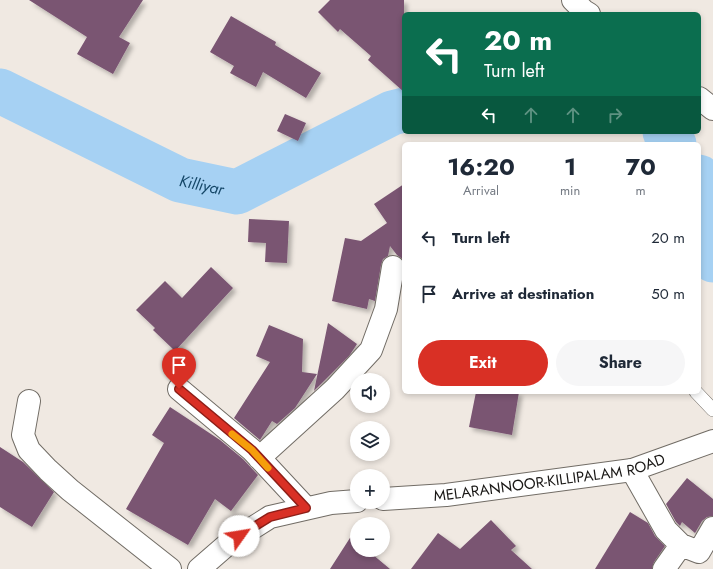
<!DOCTYPE html>
<html lang="en">
<head>
<meta charset="utf-8">
<style>
  :root { --surface:#fff; --page:#f6f6f7; --text:#1f2937; --muted:#747a83; --accent:#d93025 }
  body { margin:0; font-family:Jost,sans-serif; background:var(--page); color:var(--text); height:100vh; display:flex; flex-direction:column; font-size:15px; white-space:nowrap }
  * { box-sizing:border-box; margin:0 }
  p { font-size:13px; color:var(--muted) }
  .icon { flex:none; width:22px; height:22px; fill:none; stroke:currentColor; stroke-width:2; stroke-linecap:round; stroke-linejoin:round }
  .map { position:relative; flex:1; overflow:hidden }
  .sheet { position:absolute; left:402px; top:142px; width:299px; height:252px; display:flex; flex-direction:column; background:var(--surface); border-radius:6px; box-shadow:0 2px 6px #0003 }
  .sheet>* { flex:none }
  .top-card { position:absolute; left:402px; top:12px; width:299px; height:122px; border-radius:6px; box-shadow:0 2px 6px #0003; background:#0b6e4f; color:#fff; overflow:hidden }
  .tools { position:absolute; left:350px; top:373px; display:grid; gap:8px }
  .tools a { display:grid; place-items:center; width:40px; height:40px; border-radius:50%; background:var(--surface); box-shadow:0 2px 6px #0003; font-size:20px }
  .pin { position:absolute; display:grid; place-items:center; width:34px; height:34px; color:#fff; margin:-41px -17px; border-radius:50% 50% 50% 0; rotate:-45deg; box-shadow:0 0 4px #0007 }
  .pin .icon { rotate:45deg }
  .me { position:absolute; width:44px; margin:-22px; rotate:58deg; stroke-linejoin:round; filter:drop-shadow(0 0 3px #0008) }
  .turn { display:flex; align-items:center; gap:14px; height:84px; padding:0 16px; font-size:18px }
  .turn .icon { width:52px; height:52px; stroke-width:2.5 }
  .turn b { display:block; font-size:28px; line-height:34px }
  .lanes { display:flex; align-items:center; height:38px; padding:0 16px; background:#0003; justify-content:center; gap:20px; direction:ltr }
  .lanes .off { opacity:.35 }
  .eta { display:flex; justify-content:space-evenly; align-items:center; height:68px; text-align:center }
  .eta b { font-size:24px; font-weight:700; line-height:28px }
  .button { display:flex; gap:8px; margin-top:auto; padding:8px 16px }
  .button a { flex:1; height:46px; border-radius:24px; background:var(--accent); color:#fff; font-size:16px; font-weight:700; line-height:46px; text-align:center }
  .button a+a { background:var(--page); color:var(--text) }
  ul { padding:0; list-style:none }
  li { display:flex; align-items:center; gap:12px; height:56px; padding:0 16px }
  li div { flex:1 }
  li b { display:block; font-size:15px }
  li em { font-style:normal }
  .map>svg:first-child { display:block }
  .lines { fill:none; stroke-linecap:round; stroke-linejoin:round }
  .river { stroke:#a6d1f3; stroke-width:45 }
  .building { fill:#7a5472; filter:url(#shadow) }
  .service-casing { stroke:#716c65; stroke-width:14 }
  .minor-casing { stroke:#716c65; stroke-width:24 }
  .tertiary-casing { stroke:#716c65; stroke-width:24 }
  .service { stroke:#fff; stroke-width:13 }
  .minor { stroke:#fff; stroke-width:22 }
  .tertiary { stroke:#fff; stroke-width:22 }
  .route-casing { stroke:#8d1f18; stroke-width:10 }
  .route { stroke:#d93025; stroke-width:7 }
  .slow { stroke:#f59e0b; stroke-width:7 }
  .labels { text-anchor:middle; dominant-baseline:central; stroke-width:4; stroke-linejoin:round; paint-order:stroke }
  .street-label { font-size:15px; fill:#191715; stroke:#fff }
  .water-label { font-size:16px; font-style:italic; fill:#154768; stroke:#fff }
</style>
</head>
<body>
<div class="map">
<svg width="713" height="569" viewBox="0 0 713 569">
  <defs>
    <filter id="shadow"><feDropShadow dx="3.5" dy="3.5" stdDeviation="2" flood-color="#0004"/></filter>
  </defs>
  <rect width="100%" height="100%" fill="#f0e9e2"/>
  <g class="lines">
    <g class="river">
      <path id="s1" d="M 0,91 L 180,180 L 237,192 L 392,113 L 404,110"/>
      <path d="M 665,132 L 674,144"/>
      <path d="M 699,177 L 703,182 L 713,260"/>
    </g>
  </g>
  <path class="building" d="M 29,0 L 143,0 L 119,37 L 130,43 L 113,74 L 77,54 L 87,37 Z
    M 330,0 L 404,0 L 404,92 L 368,60 L 371,56 L 340,29 L 338,32 L 318,12 Z
    M 231,16 L 276,42 L 275,45 L 321,73 L 306,98 L 263,72 L 256,87 L 230,73 L 234,66 L 210,52 Z
    M 285,114 L 306,123 L 298,141 L 277,131 Z
    M 404,184 L 404,262 L 401,258 L 397,255 L 390,246 L 388,256 L 383,259 L 381,265 L 375,301 L 369,299 L 367,309 L 332,301 L 345,238 L 361,241 L 387,223 L 374,204 Z
    M 249,219 L 289,221 L 287,263 L 265,262 L 266,243 L 248,242 Z
    M 211,267 L 233,288 L 175,351 L 153,330 L 155,328 L 136,310 L 165,281 L 182,298 Z
    M 328,323 L 357,344 L 349,356 L 314,391 Z
    M 269,325 L 303,339 L 302,372 L 317,374 L 295,408 L 277,424 L 272,421 L 260,440 L 234,418 L 270,362 L 256,356 Z
    M 476,392 L 519,392 L 512,435 L 469,427 Z
    M 170,407 L 220,440 L 243,459 L 258,475 L 231,511 L 215,499 L 188,545 L 126,509 L 164,443 L 152,435 Z
    M 0,447 L 23,462 L 54,492 L 32,527 L 0,507 Z
    M 687,478 L 713,499 L 713,516 L 707,517 L 702,521 L 695,533 L 682,522 L 680,526 L 676,522 L 666,504 Z
    M 630,512 L 648,523 L 655,536 L 665,546 L 654,562 L 652,569 L 595,569 Z
    M 491,520 L 516,546 L 511,550 L 532,569 L 411,569 L 438,533 L 460,549 Z
    M 357,527 L 357,550 L 374,550 L 372,554 L 390,569 L 330,569 Z"/>
  <g class="lines">
    <g class="service-casing">
      <path id="service" d="M 696,392 L 713,410"/>
    </g>
    <g class="minor-casing">
      <path id="minor" d="M 573,0 L 584,11 L 589,14
        M 699,98 L 713,109
        M 179,389 L 252,450 L 306,508
        M 29,401 L 23,435 L 29,450 L 48,470 L 70,490 L 170,569
        M 259,458 L 335,389 L 371,350 L 386,309 L 393,267
        M 632,470 L 666,530 L 681,545 L 664,569
        M 681,545 L 699,552 L 713,528"/>
    </g>
    <g class="tertiary-casing">
      <g id="tertiary">
        <path id="s2" d="M 383,499 L 446,495 L 632,470 L 713,441"/>
        <path d="M 199,569 L 229,543 L 270,517 L 331,503 L 357,501"/>
      </g>
    </g>
    <use href="#service" class="service"/>
    <use href="#minor" class="minor"/>
    <use href="#tertiary" class="tertiary"/>
  </g>
  <g class="lines">
    <g class="route-casing">
      <path id="route" d="M 179,389 L 252,450 L 306,508 L 270,517 L 239,536"/>
    </g>
    <use href="#route" class="route"/>
    <path class="slow" d="M 232,434 L 252,450 L 268,468"/>
  </g>
  <g class="labels">
    <g class="street-label">
      <text stroke="none"><textPath href="#s2" startOffset="168">MELARANNOOR-KILLIPALAM ROAD</textPath></text>
    </g>
    <g class="water-label">
      <text stroke="none"><textPath href="#s1" startOffset="223">Killiyar</textPath></text>
    </g>
  </g>
</svg>
<div class="tools">
<a><svg class="icon" aria-label="sound" viewBox="0 0 24 24"><path d="M4 9h4l5-4v14l-5-4H4zM17 9q2 3 0 6"/></svg></a>
<a><svg class="icon" aria-label="layers" viewBox="0 0 24 24"><path d="M12 4l9 5-9 5-9-5zM3 14l9 5 9-5"/></svg></a>
<a>+</a>
<a>−</a>
</div>
<div class="pin" style="left:179px;top:389px;background:#d93025"><svg class="icon" aria-label="arrive" viewBox="0 0 24 24"><path d="M6 21V4h12l-3 4 3 4H6"/></svg></div>
<svg class="me" style="left:239px;top:536px" viewBox="-20 -20 40 40"><circle r="19" fill="#fff"/><path d="M0-13L10 11 0 6-10 11z" fill="#d93025"/></svg>
<div class="top-card">
<div class="turn"><svg class="icon" aria-label="left" viewBox="0 0 24 24"><path d="M17 20v-9H6M10 6l-5 5 5 5"/></svg><div><b>20 m</b>Turn left</div></div>
<div class="lanes"><svg class="icon" aria-label="left" viewBox="0 0 24 24"><path d="M17 20v-9H6M10 6l-5 5 5 5"/></svg><svg class="icon off" aria-label="ahead" viewBox="0 0 24 24"><path d="M12 20V5M6 11l6-6 6 6"/></svg><svg class="icon off" aria-label="ahead" viewBox="0 0 24 24"><path d="M12 20V5M6 11l6-6 6 6"/></svg><svg class="icon off" aria-label="right" viewBox="0 0 24 24"><path d="M7 20v-9h11M14 6l5 5-5 5"/></svg></div>
</div>
<section class="sheet">
<div class="eta">
<div><b>16:20</b><p>Arrival</p></div>
<div><b>1</b><p>min</p></div>
<div><b>70</b><p>m</p></div>
</div>
<ul>
<li><svg class="icon" aria-label="left" viewBox="0 0 24 24"><path d="M17 20v-9H6M10 6l-5 5 5 5"/></svg><div><b>Turn left</b></div><em>20 m</em></li>
<li><svg class="icon" aria-label="arrive" viewBox="0 0 24 24"><path d="M6 21V4h12l-3 4 3 4H6"/></svg><div><b>Arrive at destination</b></div><em>50 m</em></li>
</ul>
<div class="button"><a>Exit</a><a>Share</a></div>
</section>
</div>
</body>
</html>
